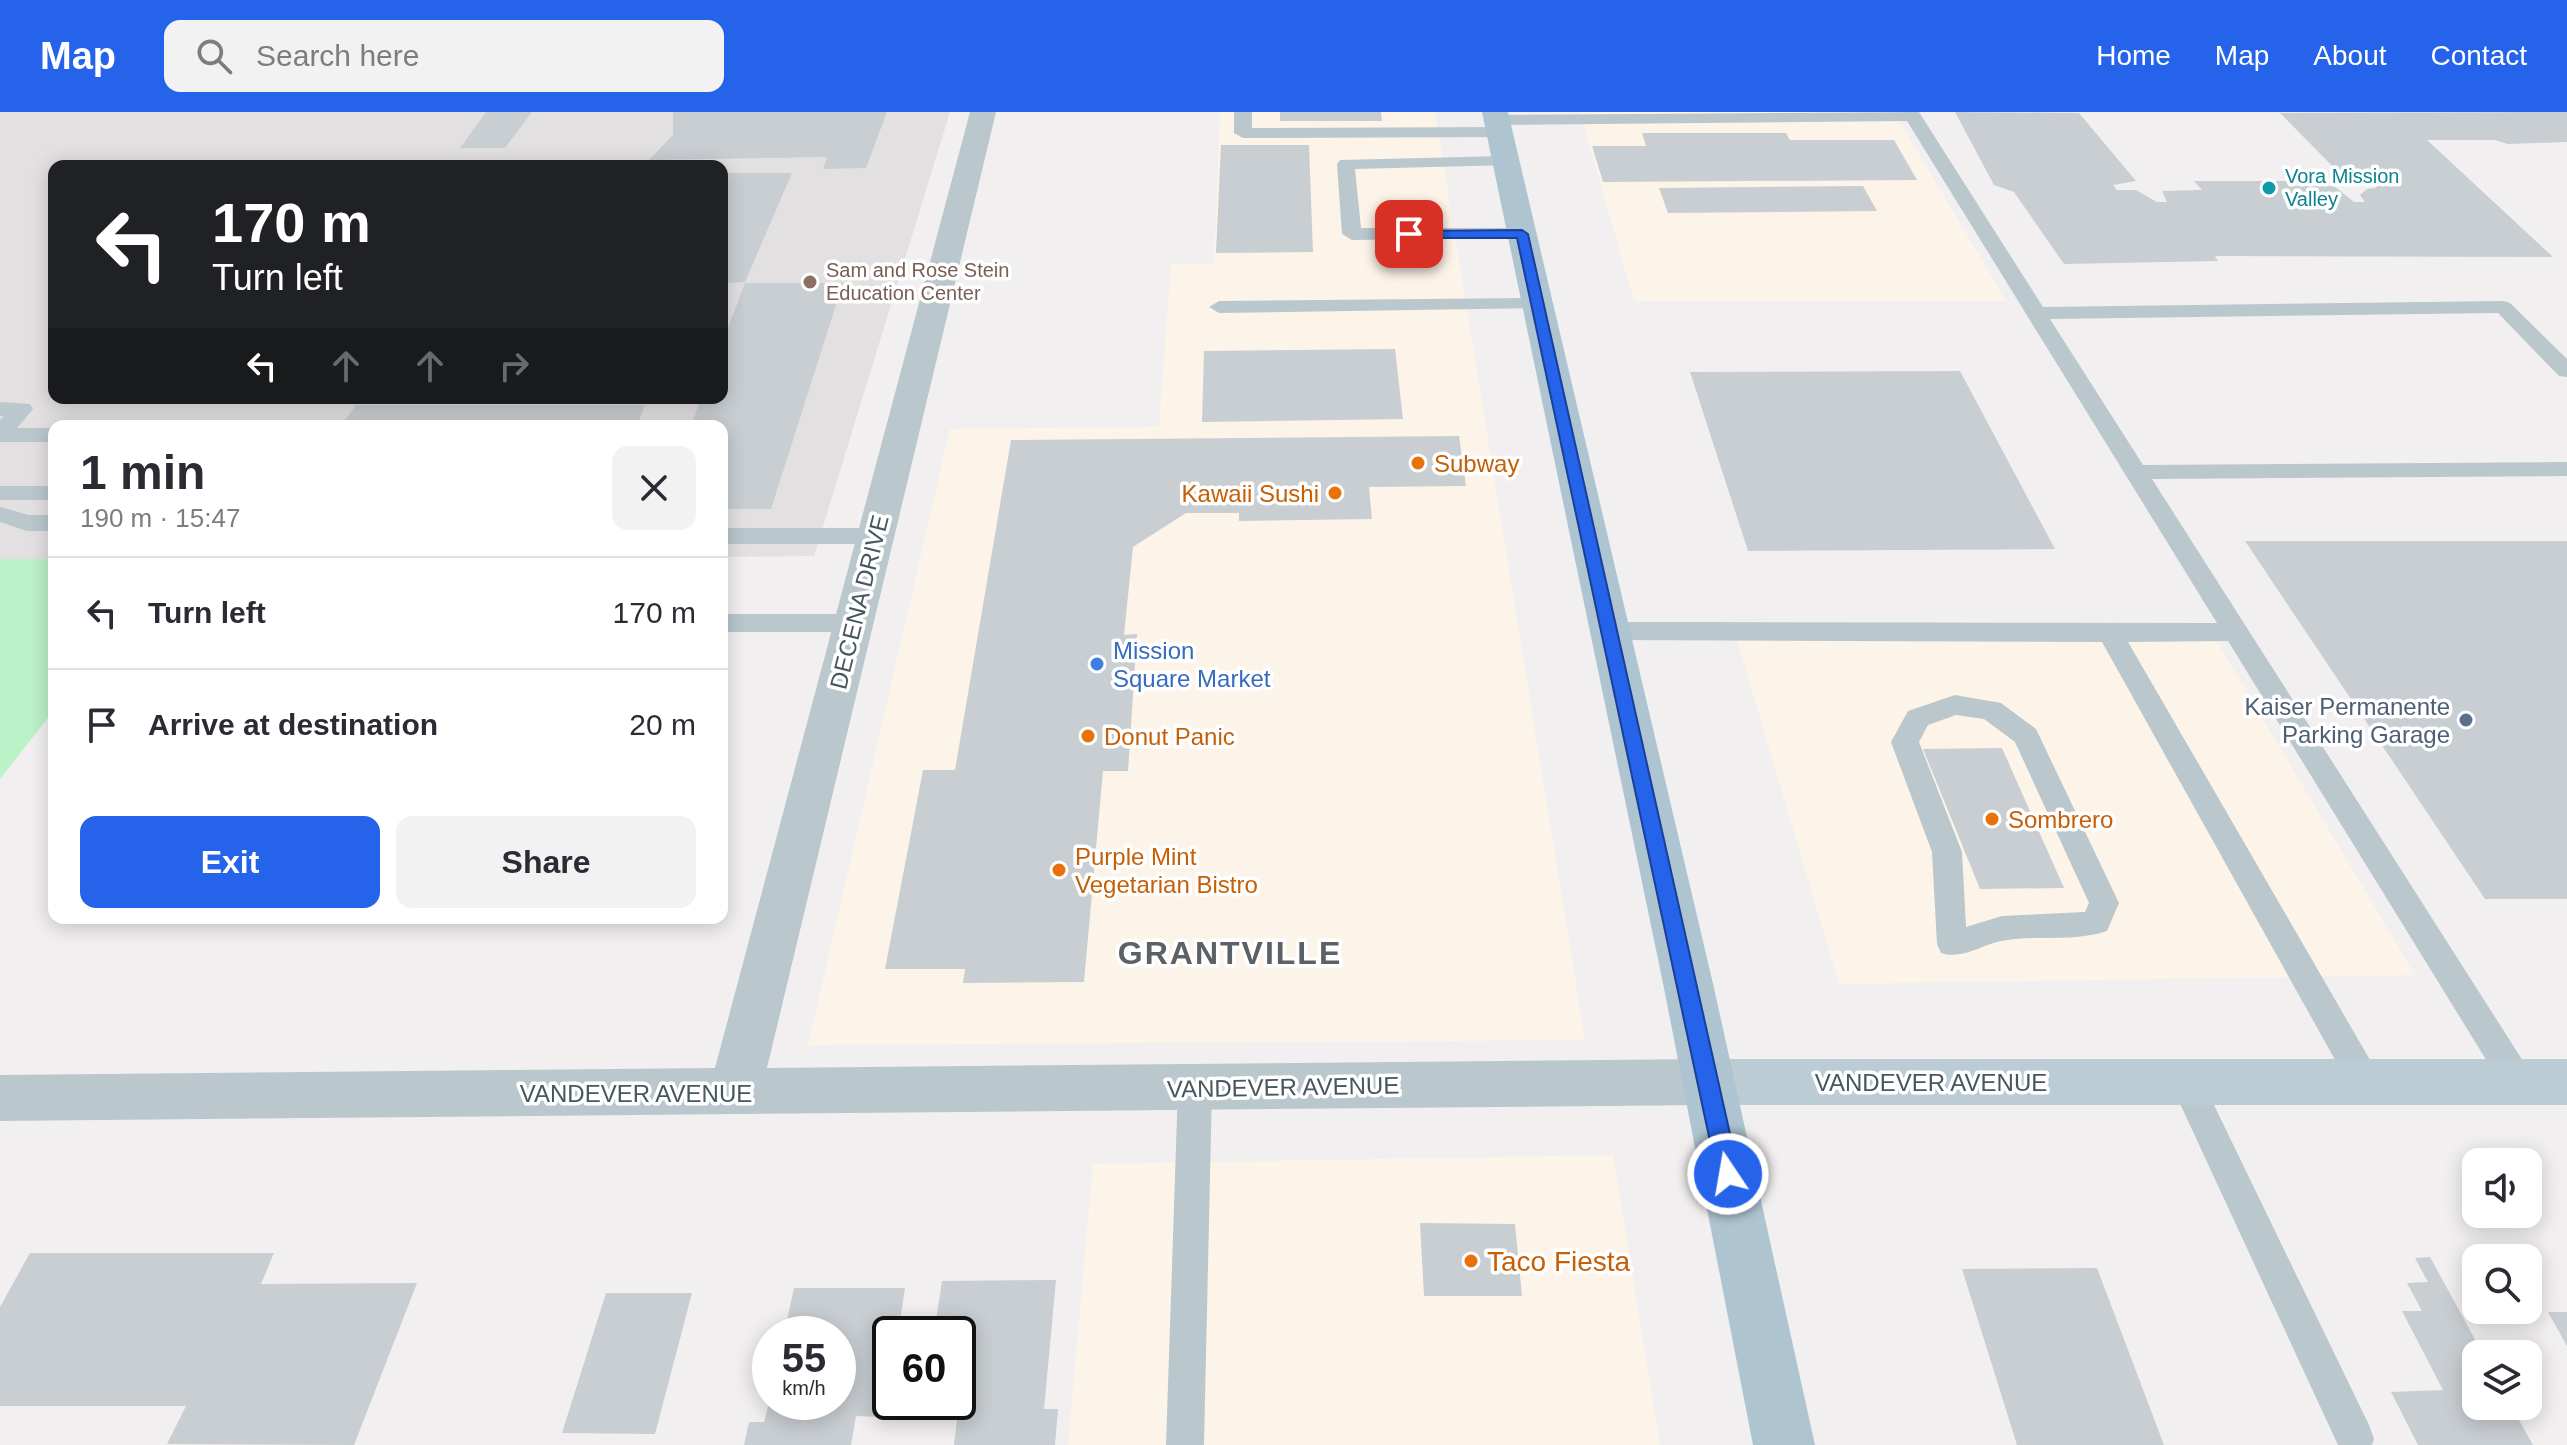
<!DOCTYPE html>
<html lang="en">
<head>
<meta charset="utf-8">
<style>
  :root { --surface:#fff; --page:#f2f2f3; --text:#2b2b33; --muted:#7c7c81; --line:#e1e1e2; --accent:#2563eb }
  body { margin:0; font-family:Arial,sans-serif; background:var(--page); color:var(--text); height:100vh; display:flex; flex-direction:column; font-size:30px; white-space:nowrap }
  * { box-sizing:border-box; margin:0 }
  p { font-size:26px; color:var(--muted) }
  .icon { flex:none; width:44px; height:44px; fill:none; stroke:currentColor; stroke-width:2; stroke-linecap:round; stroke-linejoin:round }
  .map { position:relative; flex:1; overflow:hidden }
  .side { position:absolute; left:48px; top:308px; width:680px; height:504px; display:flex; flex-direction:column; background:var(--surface); border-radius:16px; box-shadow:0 4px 20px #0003 }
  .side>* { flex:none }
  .hud { position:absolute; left:48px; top:48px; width:680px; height:244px; border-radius:16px; box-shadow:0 4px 20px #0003; background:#202124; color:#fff; overflow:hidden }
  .controls { position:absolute; left:2462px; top:1036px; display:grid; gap:16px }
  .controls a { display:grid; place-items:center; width:80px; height:80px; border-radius:16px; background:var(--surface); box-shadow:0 4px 20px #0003; font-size:40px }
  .speed { position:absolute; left:752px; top:1204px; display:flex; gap:16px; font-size:40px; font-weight:700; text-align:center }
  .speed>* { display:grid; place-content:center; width:104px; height:104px; border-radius:50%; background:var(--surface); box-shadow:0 4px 20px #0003; line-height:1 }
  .speed small { font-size:20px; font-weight:400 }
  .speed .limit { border:4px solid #111; border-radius:12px; background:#fff; color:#111 }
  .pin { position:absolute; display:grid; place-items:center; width:68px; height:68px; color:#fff; margin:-34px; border-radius:16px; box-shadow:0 4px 12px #0006 }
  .me { position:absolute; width:88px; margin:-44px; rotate:348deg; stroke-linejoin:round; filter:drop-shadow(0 0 6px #0008) }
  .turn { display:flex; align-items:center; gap:28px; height:168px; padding:0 32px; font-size:36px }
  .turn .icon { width:104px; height:104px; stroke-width:2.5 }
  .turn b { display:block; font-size:56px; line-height:68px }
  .lanes { display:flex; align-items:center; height:76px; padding:0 32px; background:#0003; justify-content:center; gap:40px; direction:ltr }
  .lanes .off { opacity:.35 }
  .round { display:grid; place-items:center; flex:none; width:84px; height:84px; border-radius:16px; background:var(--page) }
  .head { display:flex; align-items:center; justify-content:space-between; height:136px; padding:0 32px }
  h1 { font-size:48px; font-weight:700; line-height:60px }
  .action { display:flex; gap:16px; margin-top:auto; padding:16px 32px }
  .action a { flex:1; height:92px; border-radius:16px; background:var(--accent); color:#fff; font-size:32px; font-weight:700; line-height:92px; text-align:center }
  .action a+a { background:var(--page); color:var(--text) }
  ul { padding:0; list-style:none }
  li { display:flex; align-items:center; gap:24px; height:112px; padding:0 32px; border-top:2px solid var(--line) }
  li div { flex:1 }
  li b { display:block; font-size:30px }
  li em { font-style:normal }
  header { display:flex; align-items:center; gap:48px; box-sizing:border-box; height:112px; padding:0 40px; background:var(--accent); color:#fff }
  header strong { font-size:38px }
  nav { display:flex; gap:44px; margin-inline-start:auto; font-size:28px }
  .search { width:560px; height:72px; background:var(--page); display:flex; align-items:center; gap:20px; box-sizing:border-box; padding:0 28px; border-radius:16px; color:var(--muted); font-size:30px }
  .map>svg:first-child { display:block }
  .commercial { fill:#fdf4e9 }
  .education { fill:#e3e0e2; fill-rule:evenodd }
  .green { fill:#bcf2c8 }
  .building { fill:#c9ced2 }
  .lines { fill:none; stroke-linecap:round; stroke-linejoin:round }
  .lane { fill:#bac7cd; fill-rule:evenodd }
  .street { fill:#bac7cd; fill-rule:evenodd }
  .secondary { fill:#bcccd4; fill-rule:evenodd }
  .primary { fill:#aec4d0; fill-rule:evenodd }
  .route { fill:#2563eb; stroke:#184099; stroke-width:2 }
  .culture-dot { fill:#0f9aa8; stroke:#fff; stroke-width:3 }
  .education-dot { fill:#8d6e63; stroke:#fff; stroke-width:3 }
  .food-dot { fill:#e8710a; stroke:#fff; stroke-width:3 }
  .shop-dot { fill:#3f7fe0; stroke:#fff; stroke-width:3 }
  .service-dot { fill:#5c6f8a; stroke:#fff; stroke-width:3 }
  .labels { text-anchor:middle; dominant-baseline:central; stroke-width:7; stroke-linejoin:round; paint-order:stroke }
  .far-culture-label { font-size:20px; fill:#0d838f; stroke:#fff; text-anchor:start }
  .far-education-label { font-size:20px; fill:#785e54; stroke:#fff; text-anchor:start }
  .food-label { font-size:24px; fill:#c56008; stroke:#fff; text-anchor:start }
  .street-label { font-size:24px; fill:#46575e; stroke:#fff }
  .shop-label { font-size:24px; fill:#366cbe; stroke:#fff; text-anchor:start }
  .service-label { font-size:24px; fill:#4e5e75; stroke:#fff; text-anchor:end }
  .near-food-label { font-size:28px; fill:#c56008; stroke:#fff; text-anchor:start }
  .district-label { font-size:32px; font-weight:bold; letter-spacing:2px; fill:#5c6165; stroke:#fff }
</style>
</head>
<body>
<header>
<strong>Map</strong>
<div class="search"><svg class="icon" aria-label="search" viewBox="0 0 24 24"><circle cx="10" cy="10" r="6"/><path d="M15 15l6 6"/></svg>Search here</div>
<nav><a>Home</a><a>Map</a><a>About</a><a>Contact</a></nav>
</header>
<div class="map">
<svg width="2567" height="1333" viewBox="0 0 2567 1333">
  <rect width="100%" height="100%" fill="#f2eff0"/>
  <path class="commercial" d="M 1220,0 L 1435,0 L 1585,928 L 808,933 L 950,317 L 1159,315 L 1171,152 L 1214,152 Z
    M 1580,0 L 1894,0 L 2006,189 L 1634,189 Z
    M 1737,528 L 2216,528 L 2415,863 L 1839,872 Z
    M 1613,1043 L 1660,1333 L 1068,1333 L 1093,1052 Z"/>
  <path class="education" d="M 0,0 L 950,0 L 814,444 L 722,445 L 722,314 L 54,314 L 54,447 L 0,447 ZM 54,54 L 722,54 L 722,286 L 54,286 Z"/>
  <path class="green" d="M 0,447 L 54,447 L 54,598 L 0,667 Z"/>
  <path class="building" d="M 486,0 L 532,0 L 505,36 L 460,36 Z
    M 673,0 L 887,0 L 866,56 L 823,57 L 827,45 L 649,48 L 673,23 Z
    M 1280,0 L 1381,0 L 1382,9 L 1280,9 Z
    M 1955,0 L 2079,1 L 2136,69 L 2113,73 L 2117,78 L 2136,78 L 2157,90 L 2167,90 L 2162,79 L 2202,78 L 2194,69 L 2286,69 L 2296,74 L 2334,74 L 2354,90 L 2365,90 L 2360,83 L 2367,77 L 2376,76 L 2372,70 L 2348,70 L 2280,1 L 2567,0 L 2567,30 L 2508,32 L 2495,28 L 2427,28 L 2553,145 L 2215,144 L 2218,149 L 2064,152 L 2014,80 L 1994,73 Z
    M 1642,21 L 1786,21 L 1790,28 L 1894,28 L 1917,68 L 1603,70 L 1592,34 L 1646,34 Z
    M 1221,33 L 1309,33 L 1313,140 L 1216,141 Z
    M 722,61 L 792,61 L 745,170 L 722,171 Z
    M 1863,74 L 1877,99 L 1668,101 L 1659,76 Z
    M 745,171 L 843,171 L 771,397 L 722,397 L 722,314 L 691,314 L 701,286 L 722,286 L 722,232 Z
    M 1395,237 L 1403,307 L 1202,310 L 1204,239 Z
    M 1960,259 L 2055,437 L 1748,439 L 1690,260 Z
    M 356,293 L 645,293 L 637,314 L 341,314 Z
    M 1459,324 L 1466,374 L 1369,375 L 1372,407 L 1239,409 L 1239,401 L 1186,401 L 1133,435 L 1124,523 L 1137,522 L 1128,659 L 1103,659 L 1084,870 L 963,871 L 965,857 L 885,857 L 923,658 L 955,658 L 1011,328 Z
    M 2245,429 L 2567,429 L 2567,787 L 2485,787 Z
    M 2002,636 L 2064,776 L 1980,777 L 1923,637 Z
    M 1420,1111 L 1515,1112 L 1522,1184 L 1424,1184 Z
    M 30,1141 L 274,1141 L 261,1172 L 417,1171 L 354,1333 L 167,1332 L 186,1294 L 0,1294 L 0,1195 Z
    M 2430,1145 L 2483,1242 L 2476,1242 L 2476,1294 L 2511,1294 L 2533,1333 L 2418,1333 L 2391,1280 L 2443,1278 L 2402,1199 L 2422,1199 L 2407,1171 L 2428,1170 L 2415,1146 Z
    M 2097,1156 L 2164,1333 L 2017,1333 L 1962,1157 Z
    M 1056,1168 L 1044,1297 L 1058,1297 L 1055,1333 L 954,1333 L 957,1308 L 921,1307 L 923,1290 L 958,1290 L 958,1222 L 934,1222 L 942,1169 Z
    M 794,1176 L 905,1176 L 898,1222 L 890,1222 L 890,1267 L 884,1305 L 856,1304 L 851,1333 L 744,1333 L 749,1310 L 764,1310 L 769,1290 L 838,1290 L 838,1222 L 784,1222 Z
    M 606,1181 L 692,1181 L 655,1322 L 562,1321 Z
    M 2548,1200 L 2567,1200 L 2567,1234 Z"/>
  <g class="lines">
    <path class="lane" d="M 1234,0 L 1252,0 L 1252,16 L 1499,15 L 1508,20 L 1499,25 L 1243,26 L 1234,21 Z
      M 1919,0 L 2043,195 L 2503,189 L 2510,191 L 2567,247 L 2567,265 L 2559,264 L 2498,201 L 2050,207 L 2143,353 L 2567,350 L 2567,364 L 2152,367 L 2530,960 L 2534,970 L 2530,980 L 2518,984 L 2506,980 L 2228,529 L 2128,530 L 2377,960 L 2381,970 L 2377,980 L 2365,984 L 2353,980 L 2102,530 L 1610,528 L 1601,525 L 1597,519 L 1601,513 L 1610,510 L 2217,511 L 1907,9 L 1496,13 L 1487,8 L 1496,3 Z
      M 1504,44 L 1510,45 L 1513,49 L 1510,53 L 1355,57 L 1361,116 L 1522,116 L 1532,122 L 1529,126 L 1352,128 L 1342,122 L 1337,52 L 1340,48 Z
      M 1537,186 L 1544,188 L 1547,192 L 1544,196 L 1219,201 L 1209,195 L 1219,189 Z
      M 0,290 L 30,292 L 33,297 L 17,316 L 54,316 L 54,330 L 0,330 L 0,308 L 4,304 L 0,304 Z
      M 0,374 L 54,374 L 54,388 L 0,388 Z
      M 0,395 L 29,403 L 54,403 L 54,419 L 27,419 L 0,410 Z
      M 722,416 L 876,416 L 885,419 L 888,424 L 885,429 L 876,432 L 722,432 Z
      M 722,502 L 854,502 L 863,505 L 867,511 L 863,517 L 854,520 L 722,520 Z
      M 1955,583 L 2001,591 L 2036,617 L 2119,791 L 2107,819 C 2071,831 2037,822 2001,829 C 1981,833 1962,848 1941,841 L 1937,832 L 1932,740 L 1891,630 L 1908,599 ZM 1956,603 L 1984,607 L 2015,630 L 2089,791 L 2085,800 L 2002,804 L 1966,815 L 1962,740 L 1919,630 L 1928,613 Z
      M 2186,956 L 2198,960 L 2369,1313 L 2374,1327 L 2372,1333 L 2338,1333 L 2170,970 L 2174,960 Z
      M 1195,961 L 1207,965 L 1212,975 L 1204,1333 L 1166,1333 L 1178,975 L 1183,965 Z"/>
    <path class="street" d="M 970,0 L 996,0 L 767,956 L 1708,947 L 1726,954 L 1734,970 L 1726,986 L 1708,993 L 0,1009 L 0,963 L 715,956 Z"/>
    <path class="secondary" d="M 1708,947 L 2567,947 L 2567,993 L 1708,993 L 1690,986 L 1682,970 L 1690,954 Z"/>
    <path class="primary" d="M 1482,0 L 1508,0 L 1714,876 L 1815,1333 L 1753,1333 L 1664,876 Z"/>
  </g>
  <path class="route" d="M 1522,118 L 1528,122 L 1739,1062 L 1736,1069 L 1728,1072 L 1720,1069 L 1717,1062 L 1517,126 L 1409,126 L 1403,122 L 1409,119 Z"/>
  <circle class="culture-dot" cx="2269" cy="76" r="8"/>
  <circle class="education-dot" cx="810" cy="170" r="8"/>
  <g class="food-dot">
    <circle cx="1418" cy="351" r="8"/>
    <circle cx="1335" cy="381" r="8"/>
    <circle cx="1088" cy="624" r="8"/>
    <circle cx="1992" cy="707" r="8"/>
    <circle cx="1059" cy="758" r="8"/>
    <circle cx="1471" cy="1149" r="8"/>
  </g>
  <circle class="shop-dot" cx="1097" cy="552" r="8"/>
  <circle class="service-dot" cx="2466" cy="608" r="8"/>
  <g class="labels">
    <g class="far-culture-label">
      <text x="2285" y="64">Vora Mission<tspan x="2285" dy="23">Valley</tspan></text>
    </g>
    <g class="far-education-label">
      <text x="826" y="158">Sam and Rose Stein<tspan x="826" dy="23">Education Center</tspan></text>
    </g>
    <g class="food-label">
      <text x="1434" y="351">Subway</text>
      <text x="1319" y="381" text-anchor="end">Kawaii Sushi</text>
      <text x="1104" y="624">Donut Panic</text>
      <text x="2008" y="707">Sombrero</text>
      <text x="1075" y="744">Purple Mint<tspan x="1075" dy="28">Vegetarian Bistro</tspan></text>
    </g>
    <g class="street-label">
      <text transform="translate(859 490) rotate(-76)">DECENA DRIVE</text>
      <text x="1931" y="970">VANDEVER AVENUE</text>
      <text transform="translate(1283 975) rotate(-1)">VANDEVER AVENUE</text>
      <text x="636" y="981">VANDEVER AVENUE</text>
    </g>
    <g class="shop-label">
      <text x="1113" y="538">Mission<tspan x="1113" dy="28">Square Market</tspan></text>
    </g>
    <g class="service-label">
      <text x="2450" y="594">Kaiser Permanente<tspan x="2450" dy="28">Parking Garage</tspan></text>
    </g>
    <g class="near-food-label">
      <text x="1487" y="1149">Taco Fiesta</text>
    </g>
    <g class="district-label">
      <text x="1230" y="841">GRANTVILLE</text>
    </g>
  </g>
</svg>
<div class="controls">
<a><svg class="icon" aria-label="sound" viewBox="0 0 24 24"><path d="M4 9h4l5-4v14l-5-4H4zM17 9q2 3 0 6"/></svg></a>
<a><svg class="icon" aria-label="search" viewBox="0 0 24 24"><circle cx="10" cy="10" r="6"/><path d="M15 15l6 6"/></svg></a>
<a><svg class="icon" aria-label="layers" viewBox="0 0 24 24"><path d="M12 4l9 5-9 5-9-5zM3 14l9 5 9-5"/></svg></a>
</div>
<div class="speed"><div>55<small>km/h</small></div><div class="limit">60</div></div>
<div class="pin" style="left:1409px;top:122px;background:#d93025"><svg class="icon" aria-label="arrive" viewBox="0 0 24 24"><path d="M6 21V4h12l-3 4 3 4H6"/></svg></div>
<svg class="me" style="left:1728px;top:1062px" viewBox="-20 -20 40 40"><circle r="17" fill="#2563eb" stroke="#fff" stroke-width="3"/><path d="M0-11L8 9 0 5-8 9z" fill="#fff"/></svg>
<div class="hud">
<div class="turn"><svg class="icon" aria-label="left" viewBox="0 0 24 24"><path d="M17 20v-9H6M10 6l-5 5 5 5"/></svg><div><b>170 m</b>Turn left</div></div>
<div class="lanes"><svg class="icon" aria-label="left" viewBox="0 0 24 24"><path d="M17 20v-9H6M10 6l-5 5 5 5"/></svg><svg class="icon off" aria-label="ahead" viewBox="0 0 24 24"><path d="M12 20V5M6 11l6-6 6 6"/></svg><svg class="icon off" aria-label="ahead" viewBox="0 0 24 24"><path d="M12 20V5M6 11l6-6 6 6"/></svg><svg class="icon off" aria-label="right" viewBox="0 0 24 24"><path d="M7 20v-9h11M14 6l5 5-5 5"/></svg></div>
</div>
<section class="side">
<div class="head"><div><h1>1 min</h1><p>190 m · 15:47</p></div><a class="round"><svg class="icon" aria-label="close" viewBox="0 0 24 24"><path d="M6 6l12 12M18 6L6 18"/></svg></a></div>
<ul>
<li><svg class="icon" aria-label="left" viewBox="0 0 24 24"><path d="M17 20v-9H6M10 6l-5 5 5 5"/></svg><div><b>Turn left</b></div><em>170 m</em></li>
<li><svg class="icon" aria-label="arrive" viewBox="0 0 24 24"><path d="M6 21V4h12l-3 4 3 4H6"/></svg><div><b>Arrive at destination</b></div><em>20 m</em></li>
</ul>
<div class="action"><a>Exit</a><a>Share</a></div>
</section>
</div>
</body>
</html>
